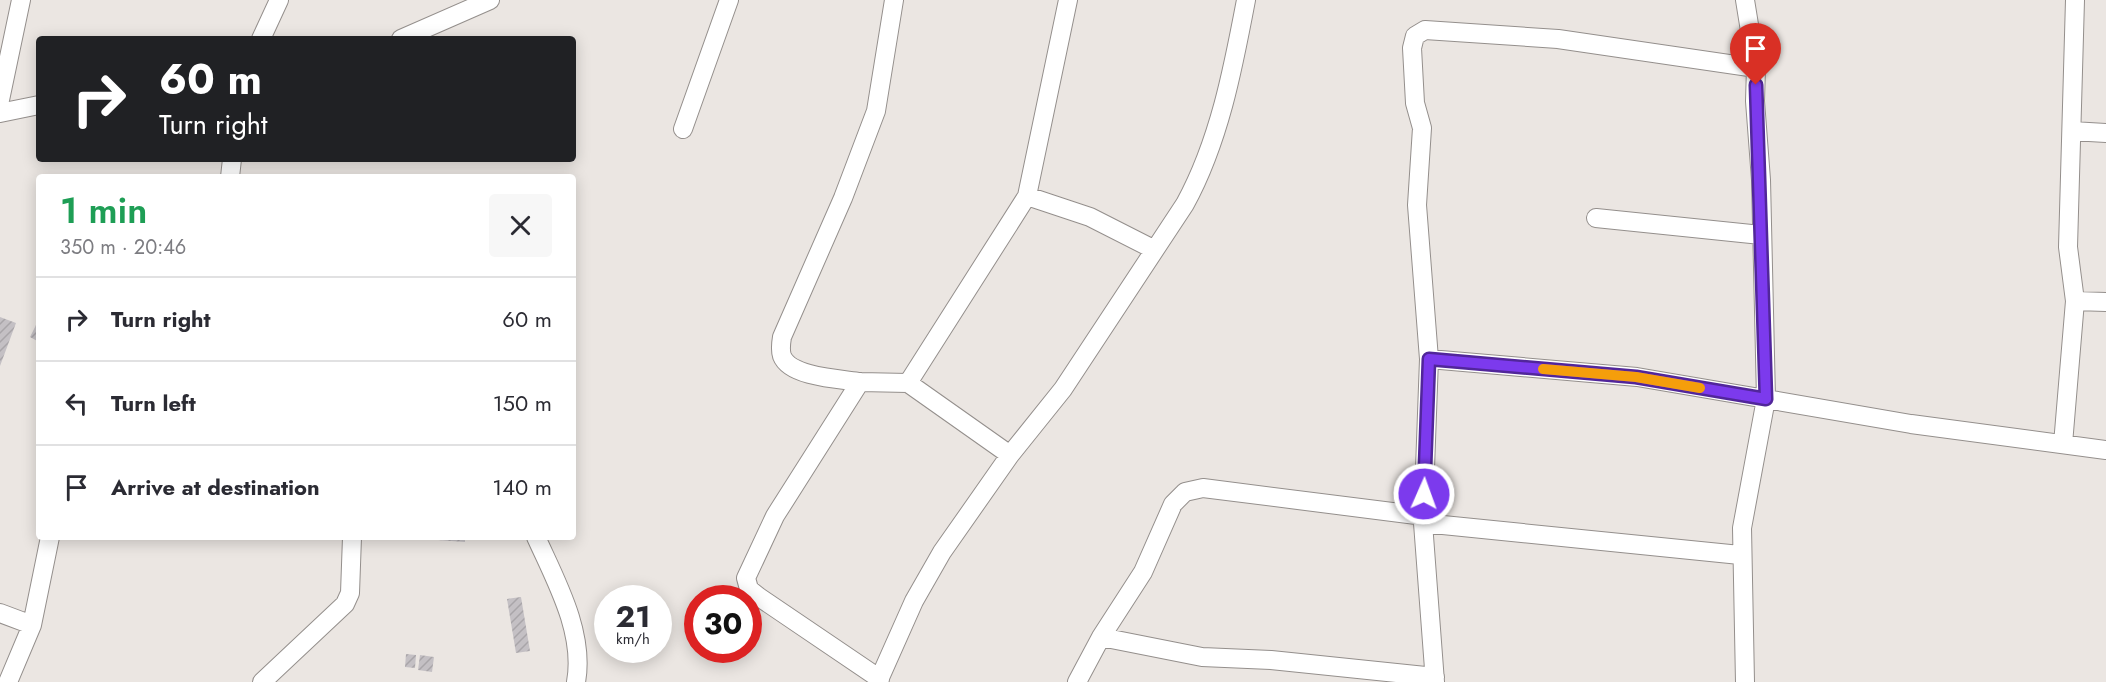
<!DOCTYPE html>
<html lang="en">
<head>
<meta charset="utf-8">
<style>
  :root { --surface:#fff; --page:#f7f7f7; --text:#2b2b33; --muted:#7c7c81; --line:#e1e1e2 }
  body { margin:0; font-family:Jost,sans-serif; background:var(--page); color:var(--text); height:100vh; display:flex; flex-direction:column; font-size:22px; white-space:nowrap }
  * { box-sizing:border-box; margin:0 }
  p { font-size:20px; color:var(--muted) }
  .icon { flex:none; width:33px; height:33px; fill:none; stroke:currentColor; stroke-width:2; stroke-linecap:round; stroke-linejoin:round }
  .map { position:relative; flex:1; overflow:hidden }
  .drawer { position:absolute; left:36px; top:174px; width:540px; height:366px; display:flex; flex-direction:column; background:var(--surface); border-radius:6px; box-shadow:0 3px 15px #0003 }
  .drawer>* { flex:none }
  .hud { position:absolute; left:36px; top:36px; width:540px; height:126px; border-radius:6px; box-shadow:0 3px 15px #0003; background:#202124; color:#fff; overflow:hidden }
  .speed { position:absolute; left:594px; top:585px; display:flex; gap:12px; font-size:30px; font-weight:700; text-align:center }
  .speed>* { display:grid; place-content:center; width:78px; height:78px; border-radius:50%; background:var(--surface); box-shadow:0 3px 15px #0003; line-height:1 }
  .speed small { font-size:15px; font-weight:400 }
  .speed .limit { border:9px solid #d22; background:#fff; color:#111 }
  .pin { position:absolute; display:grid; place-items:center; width:51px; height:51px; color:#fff; margin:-62px -26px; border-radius:50% 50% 50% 0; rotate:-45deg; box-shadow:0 0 6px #0007 }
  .pin .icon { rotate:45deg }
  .me { position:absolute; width:66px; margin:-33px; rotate:2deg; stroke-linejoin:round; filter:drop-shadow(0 0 4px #0008) }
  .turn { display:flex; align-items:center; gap:21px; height:126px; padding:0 24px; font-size:27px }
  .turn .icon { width:78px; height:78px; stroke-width:2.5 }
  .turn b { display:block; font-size:42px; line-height:51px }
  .round { display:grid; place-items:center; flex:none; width:63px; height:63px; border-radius:6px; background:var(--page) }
  .overview { display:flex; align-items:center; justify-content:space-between; height:102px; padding:0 24px }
  h1 { font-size:36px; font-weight:600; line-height:45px; color:#1e9e55 }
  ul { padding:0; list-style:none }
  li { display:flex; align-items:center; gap:18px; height:84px; padding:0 24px; border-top:2px solid var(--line) }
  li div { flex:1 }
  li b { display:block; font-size:22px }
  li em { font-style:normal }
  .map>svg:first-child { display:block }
  .building { fill:url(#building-hatch) }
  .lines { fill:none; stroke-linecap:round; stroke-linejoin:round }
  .minor-casing { stroke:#948f8c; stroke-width:20 }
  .minor { stroke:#fff; stroke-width:18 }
  .route-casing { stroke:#51269a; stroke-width:15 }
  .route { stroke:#7c3aed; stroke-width:10 }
  .slow { stroke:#f59e0b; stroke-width:10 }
</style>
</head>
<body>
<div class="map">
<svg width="2106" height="682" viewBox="0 0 2106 682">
  <defs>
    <pattern id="building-hatch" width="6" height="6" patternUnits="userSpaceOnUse" patternTransform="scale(1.5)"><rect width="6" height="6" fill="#c4c0c4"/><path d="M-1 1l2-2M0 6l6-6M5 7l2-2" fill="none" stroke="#a9a5a9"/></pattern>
  </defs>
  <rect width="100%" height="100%" fill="#ebe6e2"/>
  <path class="building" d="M 0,317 L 16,323 L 0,366 Z
    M 36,325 L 39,327 L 39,342 L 30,337 Z
    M 438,537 L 465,537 L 465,542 L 438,540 Z
    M 521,597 L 530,651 L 516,653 L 507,599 Z
    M 406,654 L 416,655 L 415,668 L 405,667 Z
    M 420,655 L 434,657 L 432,672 L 418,670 Z"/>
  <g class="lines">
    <g class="minor-casing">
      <path id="minor" d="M 261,39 L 279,0
        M 401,39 L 490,0
        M 0,100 L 21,0
        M 0,113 L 39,105
        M 683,129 L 729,0
        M 2072,131 L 2106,133
        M 230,177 L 232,159
        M 1027,196 L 1090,217 L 1153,249
        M 1596,218 L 1761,235
        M 2075,301 L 2106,302
        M 1429,359 L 1637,377 L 1766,399 L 1761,180 L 1755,101 L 1756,68 L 1745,0
        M 860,382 C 840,379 790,377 782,356 C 780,350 781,343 782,337 L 843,198 L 876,111 L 894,0
        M 2063,444 L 2075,301 L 2068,247 L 2075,0
        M 1010,455 L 908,383 L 1027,196 L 1068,0
        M 1423,523 L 1740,555
        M 536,537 C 556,581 585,633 576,682
        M 0,613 L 32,625
        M 1101,637 L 1202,657 L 1271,660 L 1435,677
        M 880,679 L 759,597 L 749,589 L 746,578 L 775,516 L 860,382 L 908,383
        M 8,682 L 32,625 L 50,537
        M 262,682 L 345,604 L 350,593 L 352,537
        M 878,682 L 914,601 L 942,552 L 1010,455 L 1063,389 L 1185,204 C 1219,142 1233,69 1246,0
        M 1077,682 L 1101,637 L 1143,572 L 1173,504 L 1185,492 L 1203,488 L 1424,516
        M 1435,682 L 1423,523 L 1429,359 L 1417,205 L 1422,128 L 1415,103 L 1412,48 L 1415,36 L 1425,30 L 1558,39 L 1756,68
        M 1745,682 L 1742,528 L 1766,399 L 1911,424 L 2106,450"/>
    </g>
    <use href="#minor" class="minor"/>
  </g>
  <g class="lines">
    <g class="route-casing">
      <path id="route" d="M 1424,494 L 1429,359 L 1636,377 L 1766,399 L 1756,85"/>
    </g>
    <use href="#route" class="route"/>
    <path class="slow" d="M 1543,369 L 1636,377 L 1700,388"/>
  </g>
</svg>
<div class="speed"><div>21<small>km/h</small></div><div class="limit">30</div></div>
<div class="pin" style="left:1756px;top:85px;background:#d93025"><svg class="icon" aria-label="arrive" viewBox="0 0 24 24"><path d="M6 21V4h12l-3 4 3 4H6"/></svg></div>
<svg class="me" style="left:1424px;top:494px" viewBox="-20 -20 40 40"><circle r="17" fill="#7c3aed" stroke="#fff" stroke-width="3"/><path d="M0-11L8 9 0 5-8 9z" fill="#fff"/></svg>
<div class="hud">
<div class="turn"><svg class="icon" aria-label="right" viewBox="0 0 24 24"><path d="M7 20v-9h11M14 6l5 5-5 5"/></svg><div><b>60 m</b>Turn right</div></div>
</div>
<section class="drawer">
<div class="overview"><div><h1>1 min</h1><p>350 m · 20:46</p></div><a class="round"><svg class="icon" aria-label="close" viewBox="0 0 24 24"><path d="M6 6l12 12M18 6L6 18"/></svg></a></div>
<ul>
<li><svg class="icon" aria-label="right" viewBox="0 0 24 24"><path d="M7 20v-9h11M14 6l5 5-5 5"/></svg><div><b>Turn right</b></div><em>60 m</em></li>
<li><svg class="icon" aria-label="left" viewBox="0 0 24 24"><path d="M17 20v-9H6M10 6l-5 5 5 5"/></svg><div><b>Turn left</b></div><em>150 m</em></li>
<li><svg class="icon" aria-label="arrive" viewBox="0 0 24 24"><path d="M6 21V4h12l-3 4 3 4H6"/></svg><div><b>Arrive at destination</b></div><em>140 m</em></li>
</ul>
</section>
</div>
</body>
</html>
